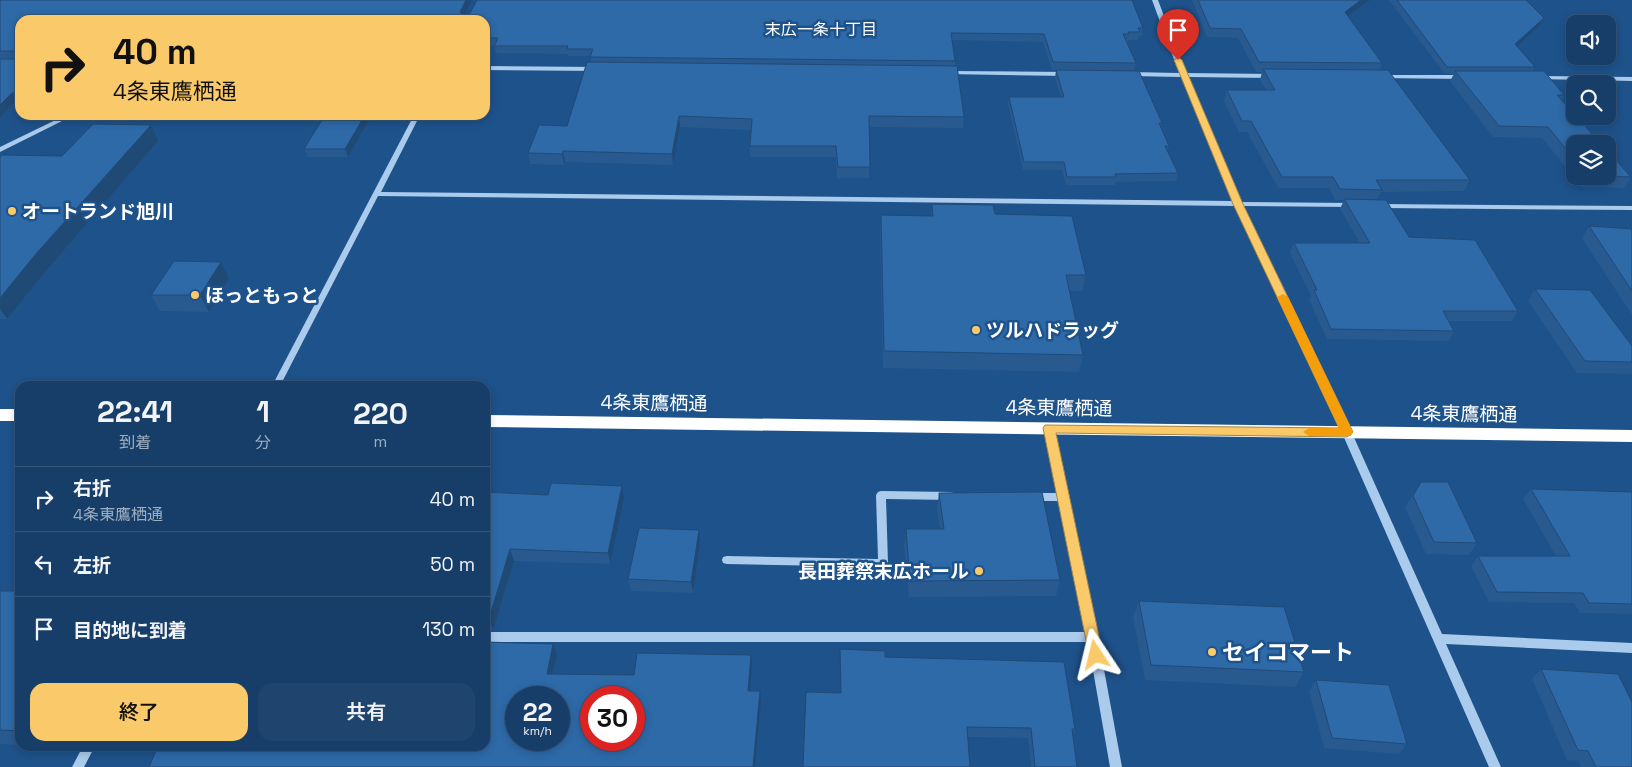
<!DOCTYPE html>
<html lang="ja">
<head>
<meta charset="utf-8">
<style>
  :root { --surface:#163e68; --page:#1f456e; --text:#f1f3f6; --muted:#9eaec0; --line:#35577c; --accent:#faca6a }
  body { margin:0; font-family:"Space Grotesk","Noto Sans JP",sans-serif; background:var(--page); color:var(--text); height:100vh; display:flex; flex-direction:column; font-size:19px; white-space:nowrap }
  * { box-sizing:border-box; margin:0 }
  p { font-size:16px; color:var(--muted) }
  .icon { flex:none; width:28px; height:28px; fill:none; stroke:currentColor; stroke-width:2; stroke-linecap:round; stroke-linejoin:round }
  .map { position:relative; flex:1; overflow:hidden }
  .drawer { position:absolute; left:15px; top:381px; width:475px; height:370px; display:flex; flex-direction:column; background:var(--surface); border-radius:15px; box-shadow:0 2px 8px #0003,0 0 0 1px var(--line) }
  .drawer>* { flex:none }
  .top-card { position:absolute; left:15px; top:15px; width:475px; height:105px; border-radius:15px; box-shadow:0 2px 8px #0003,0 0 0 1px var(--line); background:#faca6a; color:#111; overflow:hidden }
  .buttons { position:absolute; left:1566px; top:15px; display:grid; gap:10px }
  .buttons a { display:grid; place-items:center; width:50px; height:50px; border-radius:10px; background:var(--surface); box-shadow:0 2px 8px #0003,0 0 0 1px var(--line); font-size:25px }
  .speed { position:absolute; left:505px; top:686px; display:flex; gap:10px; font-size:25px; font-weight:700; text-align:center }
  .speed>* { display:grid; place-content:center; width:65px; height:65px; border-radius:50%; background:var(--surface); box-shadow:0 2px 8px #0003,0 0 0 1px var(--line); line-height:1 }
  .speed small { font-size:12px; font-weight:400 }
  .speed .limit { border:8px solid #d22; background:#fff; color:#111 }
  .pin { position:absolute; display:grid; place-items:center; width:42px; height:42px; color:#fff; margin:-51px -21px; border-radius:50% 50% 50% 0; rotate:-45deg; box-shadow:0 0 5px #0007 }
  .pin .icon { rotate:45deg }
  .me { position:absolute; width:55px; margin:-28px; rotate:350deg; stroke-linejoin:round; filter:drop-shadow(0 0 4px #0008) }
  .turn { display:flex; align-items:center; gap:18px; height:105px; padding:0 15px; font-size:22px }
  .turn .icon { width:65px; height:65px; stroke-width:2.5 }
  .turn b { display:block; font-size:35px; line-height:42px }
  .eta { display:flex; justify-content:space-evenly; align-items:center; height:85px; text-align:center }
  .eta b { font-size:30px; font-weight:600; line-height:35px }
  .primary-button { display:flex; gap:10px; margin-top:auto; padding:10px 15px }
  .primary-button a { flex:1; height:58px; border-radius:15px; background:var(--accent); color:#111; font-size:20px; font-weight:600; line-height:58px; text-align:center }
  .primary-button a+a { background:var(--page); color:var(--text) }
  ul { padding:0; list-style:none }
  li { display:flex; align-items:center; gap:15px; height:65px; padding:0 15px; border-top:1px solid var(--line) }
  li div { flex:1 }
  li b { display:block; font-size:19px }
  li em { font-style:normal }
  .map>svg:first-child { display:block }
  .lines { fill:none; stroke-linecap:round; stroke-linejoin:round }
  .minor { fill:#aacbec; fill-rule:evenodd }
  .highway { fill:#fff; fill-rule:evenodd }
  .wall { fill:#285a90 }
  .shaded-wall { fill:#204a76 }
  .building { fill:#2e69a8; stroke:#204a76; fill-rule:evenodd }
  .route { fill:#faca6a; stroke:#a28345 }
  .slow { fill:#f59e0b }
  .poi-dot { fill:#faca6a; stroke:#1e528a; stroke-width:2 }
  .labels { text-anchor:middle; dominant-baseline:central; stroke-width:5; stroke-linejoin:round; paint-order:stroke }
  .far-neighbourhood-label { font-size:16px; fill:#fff; stroke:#1e528a }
  .poi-label { font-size:19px; font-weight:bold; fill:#fff; stroke:#1e528a; text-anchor:start }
  .street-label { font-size:19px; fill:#fff; stroke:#1e528a }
  .near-poi-label { font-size:22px; font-weight:bold; fill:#fff; stroke:#1e528a; text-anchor:start }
</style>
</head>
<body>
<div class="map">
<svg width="1632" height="767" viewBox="0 0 1632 767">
  <rect width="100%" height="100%" fill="#1e528a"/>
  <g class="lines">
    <path class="minor" d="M 1152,0 L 1158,0 L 1185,73 L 1272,74 L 1275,76 L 1272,78 L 1187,77 L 1241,202 L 1352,203 L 1356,205 L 1352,207 L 1243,206 L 1352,433 L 1442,634 L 1632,643 L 1632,653 L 1446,644 L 1501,767 L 1489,767 L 1342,433 L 1235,206 L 378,196 L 280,386 L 272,386 L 414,115 L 420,115 L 381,192 L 1233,201 L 1181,77 L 1130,76 L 1127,74 L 1130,72 L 1179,73 Z
      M 485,66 L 597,67 L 600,69 L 597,71 L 485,70 Z
      M 947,71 L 1067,72 L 1070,74 L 1067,76 L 945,74 L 944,73 Z
      M 1382,75 L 1462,75 L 1465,77 L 1462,79 L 1380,78 L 1380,76 Z
      M 1540,76 L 1632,77 L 1632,81 L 1538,79 L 1537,78 Z
      M 66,115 L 74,115 L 0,152 L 0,147 Z
      M 1377,204 L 1632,206 L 1632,210 L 1380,208 L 1377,208 Z
      M 1049,425 L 1052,426 L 1054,428 L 1098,637 L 1122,767 L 1110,767 L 1088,642 L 485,642 L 485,632 L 1087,632 L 1059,501 L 1031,501 L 1028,500 L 1026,497 L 1028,494 L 1031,493 L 1058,493 L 1044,428 L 1046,426 Z
      M 881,491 L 951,492 L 954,493 L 956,496 L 954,499 L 951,500 L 886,499 L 888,563 L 887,566 L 883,567 L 727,564 L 723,563 L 722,560 L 723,557 L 727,556 L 878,559 L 876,495 L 878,492 Z
      M 83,746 L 95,746 L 84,767 L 72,767 Z"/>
    <path class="highway" d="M 0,409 L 20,409 L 20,421 L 0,421 Z
      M 485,415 L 1632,430 L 1632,442 L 485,427 Z"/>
  </g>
  <path class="wall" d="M 0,0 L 472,1 L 465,14 L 1143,28 L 1142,36 L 1139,36 L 1138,40 L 1128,40 L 1128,42 L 1127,42 L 1136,63 L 1134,71 L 1052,70 L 1043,42 L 952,40 L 955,61 L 955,66 L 964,117 L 963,128 L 869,127 L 869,178 L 837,178 L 836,157 L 750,157 L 750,146 L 751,130 L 680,127 L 673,165 L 565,162 L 564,165 L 530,164 L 528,153 L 567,126 L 591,62 L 590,56 L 569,56 L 568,54 L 496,53 L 494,46 L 485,46 L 485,20 L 20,20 L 20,100 L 17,100 L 0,118 Z
    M 1192,0 L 1370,0 L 1348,16 L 1382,63 L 1380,70 L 1470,180 L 1464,191 L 1381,192 L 1377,199 L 1409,237 L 1518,311 L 1512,321 L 1449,321 L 1454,331 L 1449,341 L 1327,339 L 1309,300 L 1311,296 L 1290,253 L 1294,243 L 1360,243 L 1340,209 L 1344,200 L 1335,200 L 1329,188 L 1278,188 L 1247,132 L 1239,132 L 1224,101 L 1227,90 L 1266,90 L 1260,80 L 1262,72 L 1256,72 L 1238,38 L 1207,37 Z
    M 1389,0 L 1526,0 L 1544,18 L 1540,25 L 1517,46 L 1535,67 L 1533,71 L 1564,95 L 1562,100 L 1575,144 L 1575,176 L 1631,177 L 1624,188 L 1582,187 L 1542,138 L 1493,137 L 1450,81 L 1454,74 L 1444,73 Z
    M 1056,70 L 1162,123 L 1161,128 L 1169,146 L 1167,151 L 1178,173 L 1176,181 L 1115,182 L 1115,185 L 1066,185 L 1062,170 L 1023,170 L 1008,104 L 1009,97 L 1061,97 L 1055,78 Z
    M 372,115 L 348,157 L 308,157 L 304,149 Z
    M 158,141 L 46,271 L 7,319 L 0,319 L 0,157 L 62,156 Z
    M 932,204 L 1086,275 L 1082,291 L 1070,291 L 1083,355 L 1079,372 L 883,368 L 880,231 L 881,215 L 931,216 Z
    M 1589,226 L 1632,229 L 1632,315 L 1582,238 Z
    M 221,262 L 229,278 L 209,312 L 160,311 L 151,295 Z
    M 1535,289 L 1632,346 L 1632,374 L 1577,373 L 1528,301 Z
    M 1421,482 L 1477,543 L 1469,555 L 1426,554 L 1405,507 Z
    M 1531,489 L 1632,492 L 1632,614 L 1580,613 L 1574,603 L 1489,602 L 1471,566 L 1478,556 L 1556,556 L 1523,499 Z
    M 485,492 L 624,498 L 610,564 L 514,561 L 493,630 L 485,631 Z
    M 939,493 L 1060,580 L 1056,596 L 909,597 L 904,546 L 906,529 L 940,529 L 937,509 Z
    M 700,542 L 693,593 L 631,591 L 628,579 Z
    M 0,591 L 20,591 L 20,745 L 0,744 Z
    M 1139,601 L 1304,672 L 1295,687 L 1145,680 L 1133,617 Z
    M 840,649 L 885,657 L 1075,729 L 1073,735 L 1077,767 L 1031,767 L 1028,738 L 968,737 L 841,693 Z
    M 1541,669 L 1632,767 L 1581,767 L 1578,761 L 1567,760 L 1532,679 Z
    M 1316,680 L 1407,744 L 1399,754 L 1324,748 L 1309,691 Z"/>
  <path class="shaded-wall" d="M 466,0 L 471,0 L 472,1 L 462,19 L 460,12 Z
    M 1361,0 L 1370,0 L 1341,21 L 1345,12 Z
    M 1544,18 L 1540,25 L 1512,51 L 1515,44 Z
    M 12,93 L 17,100 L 0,118 L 0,105 Z
    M 365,115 L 372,115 L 348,157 L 345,149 Z
    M 679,116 L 680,127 L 673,165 L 672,154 Z
    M 151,125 L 158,141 L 46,271 L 7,319 L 0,309 L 0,298 L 35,255 Z
    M 563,151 L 565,162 L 564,165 L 562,154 Z
    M 221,262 L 229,278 L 209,312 L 200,295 Z
    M 622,486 L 624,498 L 610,564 L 608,553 Z
    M 699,530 L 700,542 L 693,593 L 691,582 Z
    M 510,549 L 514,561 L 493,630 L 489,619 Z
    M 485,633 L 489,644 L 485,648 Z
    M 553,644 L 557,655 L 550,685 L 547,674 Z
    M 751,655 L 752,666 L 749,702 L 748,691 Z
    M 760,691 L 761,702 L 755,767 L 753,767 Z"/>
  <path class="building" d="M 0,0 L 466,0 L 460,12 L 462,14 L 470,13 L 477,0 L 1132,0 L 1143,28 L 1138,28 L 1140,32 L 1128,32 L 1129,34 L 1123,34 L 1136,63 L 1053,62 L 1044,34 L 951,33 L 955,61 L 590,57 L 593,49 L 567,49 L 568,46 L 494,46 L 498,38 L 485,38 L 485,20 L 20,20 L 20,93 L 12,93 L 0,105 L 0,59 L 16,59 L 18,53 L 16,51 L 0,51 Z
    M 1198,0 L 1361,0 L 1345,12 L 1382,63 L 1259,62 L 1241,29 L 1210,28 Z
    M 1397,0 L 1526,0 L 1544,18 L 1515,44 L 1535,67 L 1447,67 Z
    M 587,62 L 957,66 L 964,117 L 869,116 L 870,167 L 838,167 L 836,146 L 750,146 L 752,119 L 679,116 L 672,154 L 563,151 L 562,154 L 528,153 L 539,125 L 567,126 Z
    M 1263,69 L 1388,70 L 1470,180 L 1376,180 L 1382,190 L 1340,189 L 1333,177 L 1282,177 L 1251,121 L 1242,121 L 1227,90 L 1275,90 Z
    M 1056,70 L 1139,71 L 1162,123 L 1159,123 L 1169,146 L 1165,146 L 1178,173 L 1115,174 L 1116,177 L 1067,177 L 1064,162 L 1024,162 L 1009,97 L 1064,97 Z
    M 1455,71 L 1544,71 L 1564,95 L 1557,95 L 1575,115 L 1575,116 L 1576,116 L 1601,144 L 1575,144 L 1575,160 L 1548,127 L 1499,126 Z
    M 325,115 L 365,115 L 345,149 L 304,149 Z
    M 93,124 L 151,125 L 35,255 L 0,298 L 0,157 L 2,155 L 62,156 Z
    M 1608,151 L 1631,177 L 1599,176 L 1608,176 Z
    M 1344,199 L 1386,200 L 1409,237 L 1475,240 L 1518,311 L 1443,311 L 1454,331 L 1331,329 L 1314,290 L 1317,290 L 1294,243 L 1370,243 Z
    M 932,204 L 993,205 L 995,214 L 1072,216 L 1086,275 L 1066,275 L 1083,355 L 884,351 L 881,215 L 933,216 Z
    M 1589,226 L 1632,229 L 1632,291 Z
    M 174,261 L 221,262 L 200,295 L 151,295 Z
    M 1535,289 L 1590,290 L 1632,346 L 1632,362 L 1585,361 Z
    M 1421,482 L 1448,482 L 1477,543 L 1434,542 L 1413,496 Z
    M 551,483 L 622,486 L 608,553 L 510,549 L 489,619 L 485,619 L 485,492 L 548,495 Z
    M 1531,489 L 1632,492 L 1632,604 L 1589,603 L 1583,593 L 1497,592 L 1478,556 L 1570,556 Z
    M 1042,492 L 1060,580 L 910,581 L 906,529 L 944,529 L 939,493 Z
    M 639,528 L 699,530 L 691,582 L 628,579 Z
    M 0,591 L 20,591 L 20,731 L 0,730 Z
    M 1139,601 L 1284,607 L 1304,672 L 1151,665 Z
    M 485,642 L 553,644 L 547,674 L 634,675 L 637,653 L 751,655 L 748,691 L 760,691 L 753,767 L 149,767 L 158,746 L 485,746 ZM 516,698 L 559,698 L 559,740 L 516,740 ZM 591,698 L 634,698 L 634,740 L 591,740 Z
    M 840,649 L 885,651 L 885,657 L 1064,662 L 1075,729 L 1072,729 L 1077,767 L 1035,767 L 1031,728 L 967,727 L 970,767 L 803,767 L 806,692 L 841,693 Z
    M 1541,669 L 1618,674 L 1632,702 L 1632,767 L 1596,767 L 1588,751 L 1578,750 Z
    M 1316,680 L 1389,685 L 1407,744 L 1332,738 Z"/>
  <path class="route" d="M 1178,57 L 1182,60 L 1243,204 L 1353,432 L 1347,437 L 1056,433 L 1103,655 L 1101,660 L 1096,662 L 1091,660 L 1089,655 L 1043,428 L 1045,425 L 1339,428 L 1233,204 L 1174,60 Z"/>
  <path class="slow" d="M 1283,294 L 1288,297 L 1353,432 L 1351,436 L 1309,436 L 1303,432 L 1309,428 L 1339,428 L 1277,297 Z"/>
  <g class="poi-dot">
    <circle cx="12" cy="211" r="5"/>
    <circle cx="195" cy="295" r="5"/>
    <circle cx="976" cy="330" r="5"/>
    <circle cx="979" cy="571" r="5"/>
    <circle cx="1212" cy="652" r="5"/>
  </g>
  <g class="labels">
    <g class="far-neighbourhood-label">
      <text x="821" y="29">末広一条十丁目</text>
    </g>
    <g class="poi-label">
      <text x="22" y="211">オートランド旭川</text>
      <text x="205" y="295">ほっともっと</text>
      <text x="986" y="330">ツルハドラッグ</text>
      <text x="969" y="571" text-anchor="end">長田葬祭末広ホール</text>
    </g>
    <g class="street-label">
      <text transform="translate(654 403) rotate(1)">4条東鷹栖通</text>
      <text transform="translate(1059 408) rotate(1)">4条東鷹栖通</text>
      <text transform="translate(1464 414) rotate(1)">4条東鷹栖通</text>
    </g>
    <g class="near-poi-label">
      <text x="1222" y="652">セイコマート</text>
    </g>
  </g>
</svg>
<div class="buttons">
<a><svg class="icon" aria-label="sound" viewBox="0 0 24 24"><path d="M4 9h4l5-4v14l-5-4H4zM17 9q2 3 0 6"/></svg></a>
<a><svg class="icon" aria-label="search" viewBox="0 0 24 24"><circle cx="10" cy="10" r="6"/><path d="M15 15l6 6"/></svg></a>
<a><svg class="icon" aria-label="layers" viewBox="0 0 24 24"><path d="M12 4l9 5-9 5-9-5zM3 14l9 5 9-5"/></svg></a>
</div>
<div class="speed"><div>22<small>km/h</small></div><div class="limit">30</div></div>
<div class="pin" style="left:1178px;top:60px;background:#d93025"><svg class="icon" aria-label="arrive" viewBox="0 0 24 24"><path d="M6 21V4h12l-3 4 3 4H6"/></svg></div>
<svg class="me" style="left:1096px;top:655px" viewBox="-20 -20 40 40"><path d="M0-17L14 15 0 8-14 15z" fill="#faca6a" stroke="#fff" stroke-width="4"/></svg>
<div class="top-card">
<div class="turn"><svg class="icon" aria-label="right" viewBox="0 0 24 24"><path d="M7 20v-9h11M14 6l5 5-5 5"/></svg><div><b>40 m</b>4条東鷹栖通</div></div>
</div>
<section class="drawer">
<div class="eta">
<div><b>22:41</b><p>到着</p></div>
<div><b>1</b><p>分</p></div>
<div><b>220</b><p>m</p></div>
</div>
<ul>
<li><svg class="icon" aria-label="right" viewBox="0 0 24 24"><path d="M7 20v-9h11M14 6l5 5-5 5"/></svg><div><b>右折</b><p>4条東鷹栖通</p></div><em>40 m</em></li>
<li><svg class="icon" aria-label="left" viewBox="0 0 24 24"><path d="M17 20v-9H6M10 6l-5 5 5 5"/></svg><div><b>左折</b></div><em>50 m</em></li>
<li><svg class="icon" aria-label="arrive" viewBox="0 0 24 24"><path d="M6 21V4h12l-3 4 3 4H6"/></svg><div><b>目的地に到着</b></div><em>130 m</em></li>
</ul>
<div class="primary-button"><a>終了</a><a>共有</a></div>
</section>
</div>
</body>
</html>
